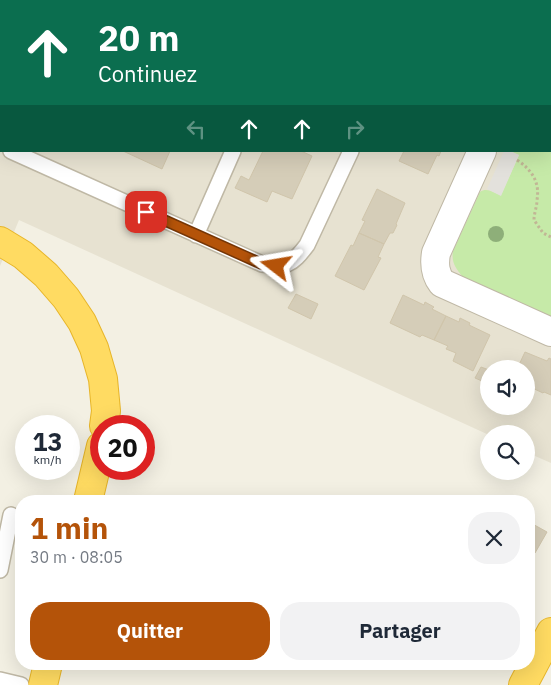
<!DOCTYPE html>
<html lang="fr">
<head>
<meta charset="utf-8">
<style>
  :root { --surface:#fff; --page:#f2f2f3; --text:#1f2937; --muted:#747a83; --accent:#b45309 }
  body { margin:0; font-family:"IBM Plex Sans",sans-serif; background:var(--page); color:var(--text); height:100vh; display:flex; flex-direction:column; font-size:19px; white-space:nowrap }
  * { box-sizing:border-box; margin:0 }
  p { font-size:16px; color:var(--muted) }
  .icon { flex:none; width:28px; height:28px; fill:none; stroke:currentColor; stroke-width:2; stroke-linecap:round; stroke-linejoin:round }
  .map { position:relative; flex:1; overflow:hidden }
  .drawer { position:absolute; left:15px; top:495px; width:520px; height:175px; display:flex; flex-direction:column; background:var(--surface); border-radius:20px; box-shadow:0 5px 20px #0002 }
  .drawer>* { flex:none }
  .guide { position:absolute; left:0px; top:0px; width:551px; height:152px; box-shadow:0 5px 20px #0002; background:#0b6e4f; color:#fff; overflow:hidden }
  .tools { position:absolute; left:480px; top:360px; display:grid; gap:10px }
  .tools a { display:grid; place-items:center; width:55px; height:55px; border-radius:50%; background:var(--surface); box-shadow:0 5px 20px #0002; font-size:25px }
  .speed { position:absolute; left:15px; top:415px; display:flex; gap:10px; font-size:25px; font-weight:700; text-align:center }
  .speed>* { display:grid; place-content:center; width:65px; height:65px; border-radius:50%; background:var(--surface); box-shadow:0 5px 20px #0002; line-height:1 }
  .speed small { font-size:12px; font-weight:400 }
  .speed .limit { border:8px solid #d22; background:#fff; color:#111 }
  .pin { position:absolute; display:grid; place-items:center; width:42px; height:42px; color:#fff; margin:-21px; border-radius:10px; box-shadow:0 2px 8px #0006 }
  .me { position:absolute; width:55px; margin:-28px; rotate:284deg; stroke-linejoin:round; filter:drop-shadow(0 0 4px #0008) }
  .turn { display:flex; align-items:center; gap:18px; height:105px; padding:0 15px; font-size:22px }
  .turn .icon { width:65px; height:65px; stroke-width:2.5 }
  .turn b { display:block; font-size:35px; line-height:42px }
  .lanes { display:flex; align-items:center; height:48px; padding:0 15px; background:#0003; justify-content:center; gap:25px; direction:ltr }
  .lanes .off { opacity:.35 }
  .round { display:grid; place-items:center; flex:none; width:52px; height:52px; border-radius:20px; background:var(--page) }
  .overview { display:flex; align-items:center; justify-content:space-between; height:85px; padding:0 15px }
  h1 { font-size:30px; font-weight:700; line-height:38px; color:var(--accent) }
  .cta { display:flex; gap:10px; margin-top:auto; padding:10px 15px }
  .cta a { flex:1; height:58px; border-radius:20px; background:var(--accent); color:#fff; font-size:20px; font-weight:700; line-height:58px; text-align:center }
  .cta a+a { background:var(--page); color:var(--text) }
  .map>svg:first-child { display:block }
  .residential { fill:#e7e2d1; fill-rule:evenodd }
  .green { fill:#c6eaa8 }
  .parking { fill:#e3e1dc }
  .building { fill:#d5cdb8; stroke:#d0c5ab }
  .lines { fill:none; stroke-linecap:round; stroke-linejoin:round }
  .lane-casing { stroke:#bfb8a5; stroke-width:18 }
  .street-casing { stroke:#bfb8a5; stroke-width:30 }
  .highway-casing { stroke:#e7b529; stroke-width:30 }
  .path { stroke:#c1b695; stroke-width:3; stroke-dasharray:2.5 2.5; stroke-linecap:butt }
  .lane { stroke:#fff; stroke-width:15 }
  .street { stroke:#fff; stroke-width:28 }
  .highway { stroke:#ffdb62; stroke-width:28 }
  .tree { fill:#8eaf79 }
  .route-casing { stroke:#753606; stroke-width:12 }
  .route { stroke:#b45309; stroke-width:9 }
</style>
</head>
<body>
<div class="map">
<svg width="551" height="685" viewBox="0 0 551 685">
  <rect width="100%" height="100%" fill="#f3f0e3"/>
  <path class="residential" d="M 0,0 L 551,0 L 551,463 L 526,452 L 526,434 L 489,434 L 489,435 L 19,220 L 0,266 ZM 1,1 L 550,1 L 550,151 L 1,151 ZM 489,369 L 526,369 L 526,406 L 489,406 Z"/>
  <path class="green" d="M 550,134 L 551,135 L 551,317 L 463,277 C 456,269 451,262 453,251 L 480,192 C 487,187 494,193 501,195 L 519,155 L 510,151 L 550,151 Z"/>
  <path class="parking" d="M 504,151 L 510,151 L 519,155 L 501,196 L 487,189 Z"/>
  <path class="building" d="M 347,0 L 426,0 L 425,1 L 350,1 Z
    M 123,151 L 170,151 L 162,169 Z
    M 263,151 L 301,151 L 312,156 L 292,199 L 272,191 L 267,202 L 235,188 L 241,176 L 249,180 Z
    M 404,151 L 441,151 L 439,156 L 437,155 L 428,174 L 399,161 Z
    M 377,189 L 405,203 L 396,224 L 397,225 L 393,233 L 390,233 L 384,244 L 359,233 L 365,221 L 362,220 Z
    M 359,233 L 384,244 L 378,257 L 381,258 L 364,290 L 335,276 L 351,245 L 353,246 Z
    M 296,294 L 318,304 L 311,319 L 288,308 Z
    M 403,295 L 424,305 L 425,302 L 434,307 L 432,309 L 446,316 L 434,340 L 422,335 L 420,337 L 390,323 Z
    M 446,316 L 459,322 L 460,318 L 470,323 L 469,325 L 490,335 L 473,371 L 453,361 L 456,353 L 446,349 L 448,346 L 434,340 Z
    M 525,352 L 547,361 L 549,358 L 551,359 L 551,395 L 544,392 L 543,393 L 526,385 L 526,369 L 517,369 Z
    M 481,367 L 489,370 L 489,384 L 475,378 Z
    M 529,522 L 547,532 L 535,553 L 529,549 Z"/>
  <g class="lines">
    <g class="lane-casing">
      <path id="lane" d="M 163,0 L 164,1
        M 290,0 L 292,1
        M 0,38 L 1,39
        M 11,151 L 262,264 C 287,267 291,266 307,245 L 351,151
        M 196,235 L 233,151
        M 0,570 L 11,515
        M 0,680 L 21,685"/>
    </g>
    <g class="street-casing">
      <path id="street" d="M 550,1 L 550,0
        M 550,127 L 551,127
        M 482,151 L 436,253 C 434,265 435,274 442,283 L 551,332"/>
    </g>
    <g class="highway-casing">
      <path id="highway" d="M 0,241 L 23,255 L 46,275 L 66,298 L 82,322 L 94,348 L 103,379 L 106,411 L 104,426
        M 88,501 L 101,446
        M 43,685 L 48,664
        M 523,685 L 551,632"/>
    </g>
    <path class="path" d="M 426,1 L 427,0
      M 517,160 C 532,170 540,182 537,200 C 537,207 534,213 534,220 L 543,233 L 551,237"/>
    <use href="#lane" class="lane"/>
    <use href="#street" class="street"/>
    <use href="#highway" class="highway"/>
  </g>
  <circle class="tree" cx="496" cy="234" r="8"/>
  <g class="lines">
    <g class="route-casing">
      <path id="route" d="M 146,212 L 262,264 L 276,266"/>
    </g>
    <use href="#route" class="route"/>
  </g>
</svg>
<div class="tools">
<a><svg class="icon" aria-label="sound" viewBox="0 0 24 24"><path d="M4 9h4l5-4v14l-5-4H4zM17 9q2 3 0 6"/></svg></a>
<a><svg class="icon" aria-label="search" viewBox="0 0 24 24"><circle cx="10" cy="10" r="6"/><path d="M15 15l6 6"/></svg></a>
</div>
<div class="speed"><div>13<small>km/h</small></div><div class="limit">20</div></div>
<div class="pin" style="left:146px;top:212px;background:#d93025"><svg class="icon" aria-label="arrive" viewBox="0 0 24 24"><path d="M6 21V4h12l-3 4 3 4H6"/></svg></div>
<svg class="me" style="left:276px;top:266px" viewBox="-20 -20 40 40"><path d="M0-17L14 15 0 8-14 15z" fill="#b45309" stroke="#fff" stroke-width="4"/></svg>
<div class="guide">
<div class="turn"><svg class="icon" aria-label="ahead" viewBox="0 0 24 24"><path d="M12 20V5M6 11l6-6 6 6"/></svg><div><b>20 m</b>Continuez</div></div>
<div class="lanes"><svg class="icon off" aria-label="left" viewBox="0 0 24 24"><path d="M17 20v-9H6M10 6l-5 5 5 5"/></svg><svg class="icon" aria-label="ahead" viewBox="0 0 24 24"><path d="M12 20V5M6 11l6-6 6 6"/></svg><svg class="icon" aria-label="ahead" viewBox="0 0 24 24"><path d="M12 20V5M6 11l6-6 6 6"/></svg><svg class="icon off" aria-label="right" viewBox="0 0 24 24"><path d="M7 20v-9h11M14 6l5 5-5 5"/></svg></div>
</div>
<section class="drawer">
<div class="overview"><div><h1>1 min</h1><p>30 m · 08:05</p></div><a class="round"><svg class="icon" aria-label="close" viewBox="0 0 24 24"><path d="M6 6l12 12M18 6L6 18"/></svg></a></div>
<div class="cta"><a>Quitter</a><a>Partager</a></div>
</section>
</div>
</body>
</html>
